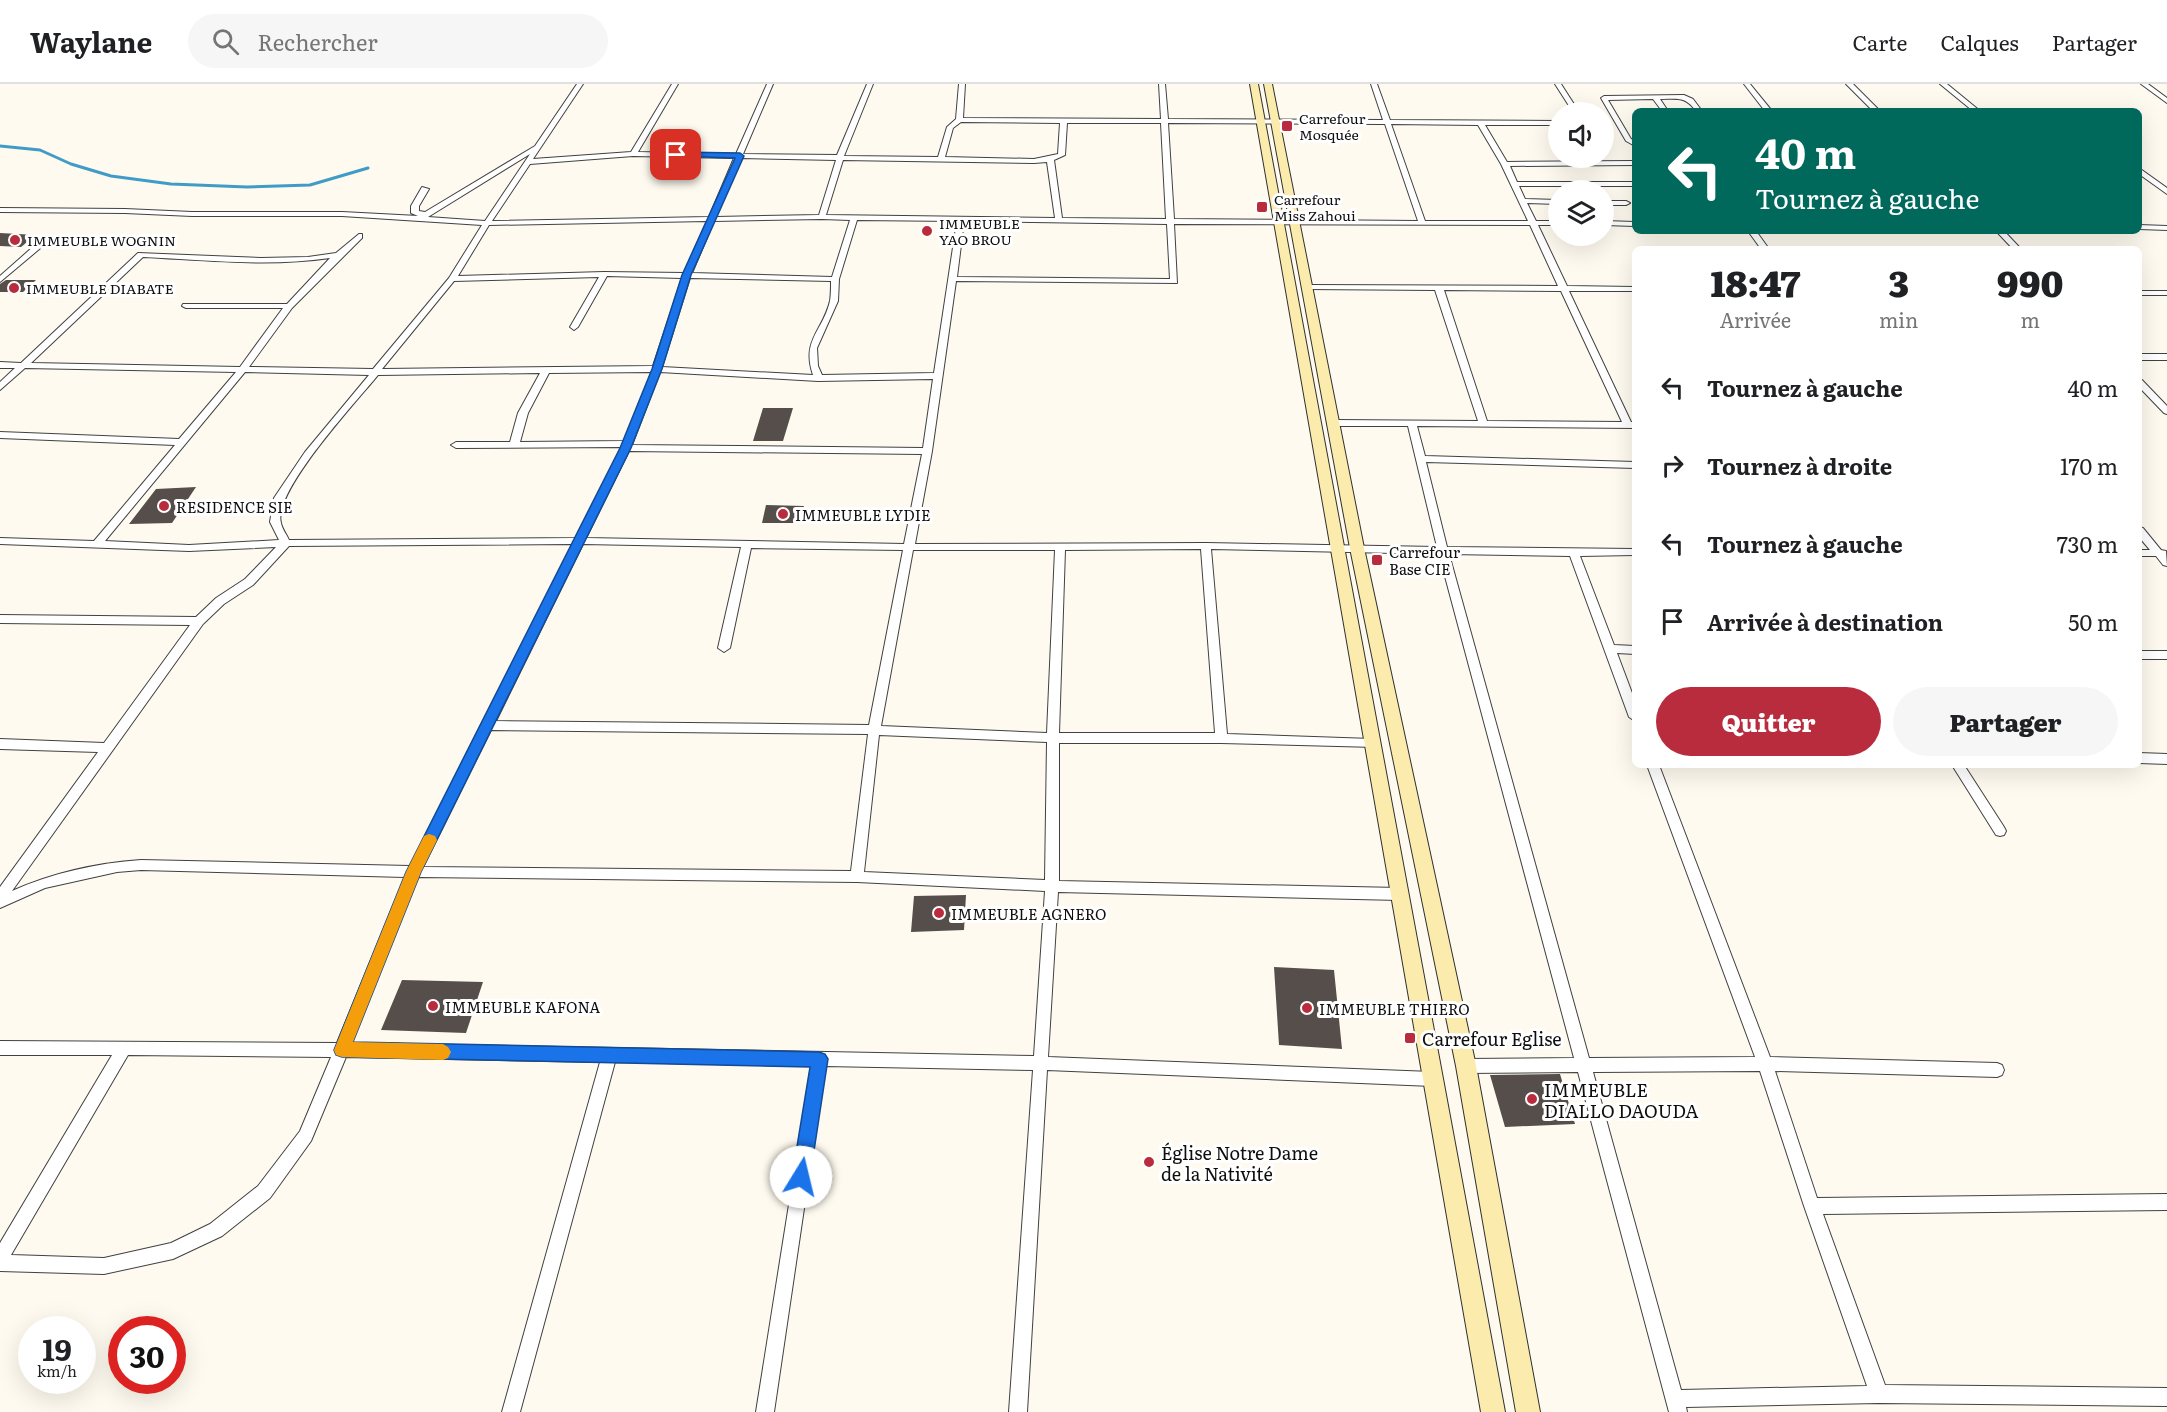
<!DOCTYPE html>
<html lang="fr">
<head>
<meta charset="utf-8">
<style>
  :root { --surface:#fff; --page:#f6f6f6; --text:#202124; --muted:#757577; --line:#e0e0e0; --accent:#b82c3e }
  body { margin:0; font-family:Literata,serif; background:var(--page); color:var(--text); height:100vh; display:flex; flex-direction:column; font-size:22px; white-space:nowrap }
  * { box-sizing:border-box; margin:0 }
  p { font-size:20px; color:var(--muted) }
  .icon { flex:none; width:33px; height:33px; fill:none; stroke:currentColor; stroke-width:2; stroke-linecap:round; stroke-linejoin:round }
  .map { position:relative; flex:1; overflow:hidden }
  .details { position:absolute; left:1632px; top:162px; width:510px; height:522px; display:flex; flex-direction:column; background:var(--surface); border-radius:9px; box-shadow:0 6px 24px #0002 }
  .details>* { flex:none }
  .hud { position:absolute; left:1632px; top:24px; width:510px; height:126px; border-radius:9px; box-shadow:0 6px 24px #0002; background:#00695c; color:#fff; overflow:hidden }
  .buttons { position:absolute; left:1548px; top:18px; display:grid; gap:12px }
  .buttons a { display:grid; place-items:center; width:66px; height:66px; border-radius:50%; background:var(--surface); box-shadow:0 6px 24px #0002; font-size:30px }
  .speed { position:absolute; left:18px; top:1232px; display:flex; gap:12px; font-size:30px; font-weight:700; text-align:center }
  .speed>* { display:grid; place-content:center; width:78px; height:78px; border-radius:50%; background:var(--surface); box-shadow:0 6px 24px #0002; line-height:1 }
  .speed small { font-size:15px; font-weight:400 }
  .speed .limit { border:9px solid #d22; background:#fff; color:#111 }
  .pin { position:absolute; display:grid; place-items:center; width:51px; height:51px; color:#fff; margin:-26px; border-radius:12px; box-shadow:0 3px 9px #0006 }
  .me { position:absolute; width:66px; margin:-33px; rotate:9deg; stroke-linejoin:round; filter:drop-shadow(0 0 4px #0008) }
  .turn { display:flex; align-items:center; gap:21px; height:126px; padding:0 24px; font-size:27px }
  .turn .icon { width:78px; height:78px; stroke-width:2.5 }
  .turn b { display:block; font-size:42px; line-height:51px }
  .eta { display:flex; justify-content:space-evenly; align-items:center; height:102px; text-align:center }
  .eta b { font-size:36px; font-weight:800; line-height:42px }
  .primary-button { display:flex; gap:12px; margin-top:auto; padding:12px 24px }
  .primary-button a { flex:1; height:69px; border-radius:36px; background:var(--accent); color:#fff; font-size:24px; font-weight:800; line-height:69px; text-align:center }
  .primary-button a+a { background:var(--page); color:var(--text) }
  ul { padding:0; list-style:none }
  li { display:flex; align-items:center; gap:18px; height:78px; padding:0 24px }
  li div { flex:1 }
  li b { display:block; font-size:22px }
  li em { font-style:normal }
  header { display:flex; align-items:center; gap:36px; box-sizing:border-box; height:84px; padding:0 30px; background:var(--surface); border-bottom:2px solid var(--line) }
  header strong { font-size:28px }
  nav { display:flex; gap:33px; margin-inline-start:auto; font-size:21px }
  .search { width:420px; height:54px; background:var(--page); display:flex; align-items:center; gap:15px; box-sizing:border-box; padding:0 21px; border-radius:33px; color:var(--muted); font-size:22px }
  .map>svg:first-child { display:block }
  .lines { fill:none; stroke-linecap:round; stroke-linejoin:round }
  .stream { stroke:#409cc7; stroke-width:3 }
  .building { fill:#564e4b }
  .street-casing { stroke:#414141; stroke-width:2 }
  .secondary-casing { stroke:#303030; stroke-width:2 }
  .street { fill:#fff; fill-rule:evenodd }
  .secondary { fill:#fbecad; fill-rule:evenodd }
  .route { fill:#1a73e8; stroke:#114b97; stroke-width:1.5 }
  .slow { fill:#f59e0b }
  .poi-dot { fill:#b82c3e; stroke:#fff; stroke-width:2 }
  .labels { text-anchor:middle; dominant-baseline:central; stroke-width:6; stroke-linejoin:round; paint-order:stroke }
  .far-poi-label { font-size:14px; fill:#0e0e0e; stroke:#fff; text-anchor:start }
  .poi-label { font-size:15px; fill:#0e0e0e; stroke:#fff; text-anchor:start }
  .near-poi-label { font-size:18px; fill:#0e0e0e; stroke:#fff; text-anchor:start }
</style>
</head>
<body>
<header>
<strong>Waylane</strong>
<div class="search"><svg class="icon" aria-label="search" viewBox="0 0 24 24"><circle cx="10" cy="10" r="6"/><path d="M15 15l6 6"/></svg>Rechercher</div>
<nav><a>Carte</a><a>Calques</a><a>Partager</a></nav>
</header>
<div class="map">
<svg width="2167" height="1328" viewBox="0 0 2167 1328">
  <rect width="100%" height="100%" fill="#fefaef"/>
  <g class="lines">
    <path class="stream" d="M 0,62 L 40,66 L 71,80 L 111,92 L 171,100 L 247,103 L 310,101 L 368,84"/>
  </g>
  <path class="building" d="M 0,149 L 36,151 L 21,163 L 0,162 Z
    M 6,196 L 36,196 L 23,208 L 0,208 L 0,200 Z
    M 763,324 L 793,324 L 783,357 L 753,357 Z
    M 196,403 L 172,439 L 129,440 L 156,405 Z
    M 766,421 L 804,422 L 800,439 L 762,439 Z
    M 966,811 L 964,846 L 911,848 L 914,812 Z
    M 1274,883 L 1334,886 L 1342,965 L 1279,961 Z
    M 402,896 L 483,898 L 466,949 L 381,946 Z
    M 1560,990 L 1575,1040 L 1505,1043 L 1490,991 Z"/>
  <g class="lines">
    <g class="street-casing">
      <path id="street" d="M 577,0 L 583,0 L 533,75 L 631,68 L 672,0 L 678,0 L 638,68 L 736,70 L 767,0 L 773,0 L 743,70 L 837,71 L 867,0 L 873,0 L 844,72 L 938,73 L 947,43 L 956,35 L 959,0 L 965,0 L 963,34 L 1161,35 L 1159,0 L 1165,0 L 1168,35 L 1383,36 L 1371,0 L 1377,0 L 1390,36 L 1558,37 L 1558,41 L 1485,41 L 1507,78 L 1635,77 L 1635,81 L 1510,82 L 1517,98 L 1635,98 L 1635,102 L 1519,102 L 1525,115 L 1558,116 L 1558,120 L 1527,119 L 1536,137 L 1558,137 L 1558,141 L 1538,141 L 1567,202 L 1635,203 L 1635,207 L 1569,207 L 1631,338 L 1635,338 L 1635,344 L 1417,342 L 1425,372 L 1635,378 L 1635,384 L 1426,378 L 1447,463 L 1635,465 L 1635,471 L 1580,472 L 1614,561 L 1635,562 L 1635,570 L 1617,569 L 1635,617 L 1635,637 L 1629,633 L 1570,472 L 1449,470 L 1589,974 L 1755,973 L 1647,681 L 1659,681 L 1770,973 L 1997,979 L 2002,981 L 2004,986 L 2002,991 L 1997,993 L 1775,987 L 1817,1114 L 2167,1110 L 2167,1126 L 1823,1130 L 1885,1301 L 2167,1304 L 2167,1322 L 1879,1319 L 1686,1323 L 1687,1328 L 1669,1328 L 1578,988 L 1466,989 L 1461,987 L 1459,982 L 1461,977 L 1466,975 L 1574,974 L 1439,470 L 1211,465 L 1227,650 L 1372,655 L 1376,657 L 1378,660 L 1376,663 L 1221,659 L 1059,659 L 1059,797 L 1399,804 L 1404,806 L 1406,810 L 1404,814 L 1399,816 L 1058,808 L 1048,973 L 1432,988 L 1437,990 L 1439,995 L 1437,1000 L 1432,1002 L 1047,986 L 1027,1328 L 1009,1328 L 1033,986 L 825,982 L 774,1328 L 756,1328 L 811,982 L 615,978 L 520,1328 L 502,1328 L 600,978 L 346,973 L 311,1057 L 270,1114 L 222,1152 L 173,1175 L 104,1190 L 0,1187 L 0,1159 L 112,971 L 0,971 L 0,957 L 337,959 L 405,793 L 141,786 L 117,788 L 45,804 L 0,824 L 0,803 L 98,668 L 0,665 L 0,655 L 104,659 L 190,541 L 0,539 L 0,531 L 196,533 L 216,514 L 245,495 L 276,463 L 189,467 L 0,460 L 0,454 L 94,457 L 175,361 L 0,354 L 0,348 L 179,355 L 236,288 L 25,284 L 0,306 L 0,298 L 15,284 L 0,284 L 0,278 L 21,279 L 138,169 L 261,174 L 308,173 L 336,169 L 359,150 L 362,150 L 362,154 L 292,224 L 249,283 L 373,285 L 449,194 L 482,141 L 342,132 L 192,132 L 125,129 L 0,128 L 0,124 L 125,125 L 192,128 L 342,128 L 418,132 L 411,129 L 411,122 L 422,103 L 429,105 L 419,122 L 419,127 L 425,128 L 535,62 ZM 961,38 L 1060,39 L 1058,70 L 1034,75 L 945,73 L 953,44 ZM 1067,39 L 1161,39 L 1166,135 L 1062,134 L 1054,76 L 1065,71 ZM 1168,39 L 1385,40 L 1418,137 L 1174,135 ZM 1391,40 L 1478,41 L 1501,80 L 1528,137 L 1425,137 ZM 530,70 L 485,137 L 428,133 ZM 633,72 L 734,74 L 709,133 L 492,137 L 530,80 ZM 741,74 L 836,76 L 819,131 L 716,133 ZM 843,76 L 1034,79 L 1047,78 L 1055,134 L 826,131 ZM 822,135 L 850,136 L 832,193 L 692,189 L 714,137 ZM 857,136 L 957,137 L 934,289 L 822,291 L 818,282 L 817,264 L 838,217 L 839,195 ZM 707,137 L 684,189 L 604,188 L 458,192 L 489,141 ZM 964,137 L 1167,140 L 1170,195 L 957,193 ZM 1174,140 L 1530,141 L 1558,202 L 1307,201 L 1303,203 L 1307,205 L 1435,206 L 1478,337 L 1334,336 L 1329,339 L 1334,342 L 1408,342 L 1437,463 L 1206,459 L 915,460 L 932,367 L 956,197 L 1177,199 ZM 143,173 C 205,176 269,183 330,174 L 287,220 L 183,220 L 182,222 L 186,224 L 283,224 L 240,283 L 31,279 ZM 607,192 L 682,194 L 653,282 L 382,285 L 454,197 L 599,193 L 570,243 L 574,246 L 578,243 ZM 690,194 L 831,197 C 831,204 831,211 830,217 C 823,247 801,256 813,291 L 662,283 ZM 1444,206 L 1561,207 L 1622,338 L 1487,337 ZM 245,288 L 369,291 L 305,368 L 274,414 L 270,438 L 279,456 L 189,461 L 105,457 ZM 652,288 L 624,357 L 520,358 L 528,329 L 549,289 ZM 660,288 L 818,297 L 933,295 L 923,364 L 632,361 ZM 540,289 L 518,329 L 510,358 L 456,358 L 451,361 L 456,364 L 622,363 L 576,454 L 289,456 C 287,451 282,445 281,439 C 272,408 357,317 378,291 ZM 629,367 L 922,370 L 904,460 L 586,454 ZM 573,460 L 410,782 L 141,776 C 97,779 52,789 12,807 L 203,540 L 224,520 L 253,501 L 289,462 ZM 583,460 L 741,463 L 718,564 L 724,568 L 730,564 L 751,464 L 903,466 L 869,641 L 496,637 ZM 1201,465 L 1215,649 L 1059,649 L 1065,466 ZM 913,466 L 1055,466 L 1047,649 L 881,642 ZM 491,646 L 868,650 L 851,787 L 423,783 ZM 879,651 L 1047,658 L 1045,796 L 864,788 ZM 418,793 L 857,798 L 1045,807 L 1034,972 L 351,959 ZM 128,971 L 331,973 L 300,1047 L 258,1102 L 210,1140 L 171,1159 L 104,1174 L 11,1171 ZM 1760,987 L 1804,1122 L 1867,1302 L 1681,1306 L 1593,988 Z
        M 1555,0 L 1561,0 L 1579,28 L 1573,28 Z
        M 1744,0 L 1750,0 L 1772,27 L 1765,27 Z
        M 1846,0 L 1853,0 L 1880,27 L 1873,27 Z
        M 1940,0 L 1947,0 L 1980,27 L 1973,27 Z
        M 2141,0 L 2148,0 L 2167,14 L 2167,19 Z
        M 1684,11 L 1693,15 L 1702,27 L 1696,27 C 1685,12 1678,15 1660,15 L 1668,27 L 1662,27 L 1653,15 L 1608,16 L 1631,55 L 1635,57 L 1635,62 L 1626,57 L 1601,14 L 1604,12 Z
        M 2139,84 L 2167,104 L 2167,110 L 2139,90 Z
        M 1604,117 L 1626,117 L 1630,119 L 1626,121 L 1604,121 Z
        M 1604,137 L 1635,138 L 1635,142 L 1604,141 Z
        M 2139,141 L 2167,142 L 2167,146 L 2139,145 Z
        M 1748,147 L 1756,147 L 1769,165 L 1761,165 Z
        M 1996,147 L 2004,147 L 2021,165 L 2013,165 Z
        M 43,154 L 50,156 L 0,198 L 0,192 Z
        M 2139,207 L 2167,207 L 2167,211 L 2139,211 Z
        M 2139,270 L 2167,270 L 2167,276 L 2139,276 Z
        M 2139,295 L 2142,296 L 2167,322 L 2167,330 L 2164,329 L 2139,303 Z
        M 2139,443 L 2143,444 L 2161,466 L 2166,467 L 2167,482 L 2163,481 L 2156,472 L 2139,472 L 2139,466 L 2150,466 L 2139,453 Z
        M 2139,567 L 2167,567 L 2167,575 L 2139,575 Z
        M 2139,669 L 2167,670 L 2167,680 L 2139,679 Z
        M 1952,681 L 1964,681 L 2004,743 L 2006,747 L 2004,751 L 2000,752 L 1996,751 Z"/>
    </g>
    <g class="secondary-casing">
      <path id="secondary" d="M 1250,0 L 1258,0 L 1505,1328 L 1481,1328 Z
        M 1264,0 L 1272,0 L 1364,464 L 1476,982 L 1540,1328 L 1516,1328 L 1456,982 L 1350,464 Z"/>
    </g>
    <use href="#street" class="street"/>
    <use href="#secondary" class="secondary"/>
  </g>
  <path class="route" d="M 676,68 L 740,69 L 744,72 L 691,191 L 662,285 L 631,364 L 421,788 L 353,958 L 819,968 L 825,970 L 828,975 L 810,1093 L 808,1099 L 801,1102 L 795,1099 L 792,1093 L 810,983 L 342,973 L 336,971 L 334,966 L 406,788 L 620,364 L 652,285 L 682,191 L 735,74 L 673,72 L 672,71 Z"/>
  <path class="slow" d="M 429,750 L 435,752 L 437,756 L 421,788 L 353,958 L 443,960 L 448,963 L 451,968 L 448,974 L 443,976 L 342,973 L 336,971 L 334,966 L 406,788 L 424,752 Z"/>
  <g class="poi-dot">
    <rect x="1281" y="36" width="12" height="12" rx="3"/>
    <rect x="1256" y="117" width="12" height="12" rx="3"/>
    <circle cx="927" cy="147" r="6"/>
    <circle cx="15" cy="156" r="6"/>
    <circle cx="14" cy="204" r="6"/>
    <circle cx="164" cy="422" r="6"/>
    <circle cx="783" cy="430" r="6"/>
    <rect x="1371" y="470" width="12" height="12" rx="3"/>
    <circle cx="939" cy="829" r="6"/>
    <circle cx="433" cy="922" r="6"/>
    <circle cx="1307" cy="924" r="6"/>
    <rect x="1404" y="948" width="12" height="12" rx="3"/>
    <circle cx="1532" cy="1015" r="6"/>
    <circle cx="1149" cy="1078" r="6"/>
  </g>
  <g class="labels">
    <g class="far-poi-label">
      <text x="1299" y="34">Carrefour<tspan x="1299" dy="16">Mosquée</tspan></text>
      <text x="1274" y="115">Carrefour<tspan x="1274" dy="16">Miss Zahoui</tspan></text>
      <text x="939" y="139">IMMEUBLE<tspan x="939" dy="16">YAO BROU</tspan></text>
      <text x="27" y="156">IMMEUBLE WOGNIN</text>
      <text x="26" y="204">IMMEUBLE DIABATE</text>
    </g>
    <g class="poi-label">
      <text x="176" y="422">RESIDENCE SIE</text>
      <text x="795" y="430">IMMEUBLE LYDIE</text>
      <text x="1389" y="467">Carrefour<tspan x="1389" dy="17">Base CIE</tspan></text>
      <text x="951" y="829">IMMEUBLE AGNERO</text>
      <text x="445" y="922">IMMEUBLE KAFONA</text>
      <text x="1319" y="924">IMMEUBLE THIERO</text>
    </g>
    <g class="near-poi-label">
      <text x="1422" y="954">Carrefour Eglise</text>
      <text x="1544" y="1005">IMMEUBLE<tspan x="1544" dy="21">DIALLO DAOUDA</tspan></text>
      <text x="1161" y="1068">Église Notre Dame<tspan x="1161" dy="21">de la Nativité</tspan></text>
    </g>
  </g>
</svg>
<div class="buttons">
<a><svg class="icon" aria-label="sound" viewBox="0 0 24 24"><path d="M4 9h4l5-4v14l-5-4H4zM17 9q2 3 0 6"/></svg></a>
<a><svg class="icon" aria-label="layers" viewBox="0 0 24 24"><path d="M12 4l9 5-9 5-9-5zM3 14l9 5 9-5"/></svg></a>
</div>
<div class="speed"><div>19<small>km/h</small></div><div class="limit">30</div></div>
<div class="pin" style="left:676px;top:71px;background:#d93025"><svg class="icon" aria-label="arrive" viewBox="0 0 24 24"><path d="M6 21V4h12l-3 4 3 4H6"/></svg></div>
<svg class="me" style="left:801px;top:1093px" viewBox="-20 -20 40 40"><circle r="19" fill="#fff"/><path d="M0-13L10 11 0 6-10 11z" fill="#1a73e8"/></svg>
<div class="hud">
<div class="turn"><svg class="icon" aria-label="left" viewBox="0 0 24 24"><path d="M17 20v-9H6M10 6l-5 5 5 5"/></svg><div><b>40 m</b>Tournez à gauche</div></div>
</div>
<section class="details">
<div class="eta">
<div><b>18:47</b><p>Arrivée</p></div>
<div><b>3</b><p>min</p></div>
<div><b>990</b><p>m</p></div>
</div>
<ul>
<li><svg class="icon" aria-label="left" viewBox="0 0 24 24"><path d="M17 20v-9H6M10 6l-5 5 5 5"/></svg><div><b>Tournez à gauche</b></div><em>40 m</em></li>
<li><svg class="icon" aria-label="right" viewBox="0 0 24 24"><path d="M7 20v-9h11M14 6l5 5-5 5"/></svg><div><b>Tournez à droite</b></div><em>170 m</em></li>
<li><svg class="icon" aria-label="left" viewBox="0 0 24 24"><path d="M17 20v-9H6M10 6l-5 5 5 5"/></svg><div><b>Tournez à gauche</b></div><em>730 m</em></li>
<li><svg class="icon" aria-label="arrive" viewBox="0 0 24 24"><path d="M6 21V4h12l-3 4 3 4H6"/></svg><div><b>Arrivée à destination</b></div><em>50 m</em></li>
</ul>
<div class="primary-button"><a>Quitter</a><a>Partager</a></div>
</section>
</div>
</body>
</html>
